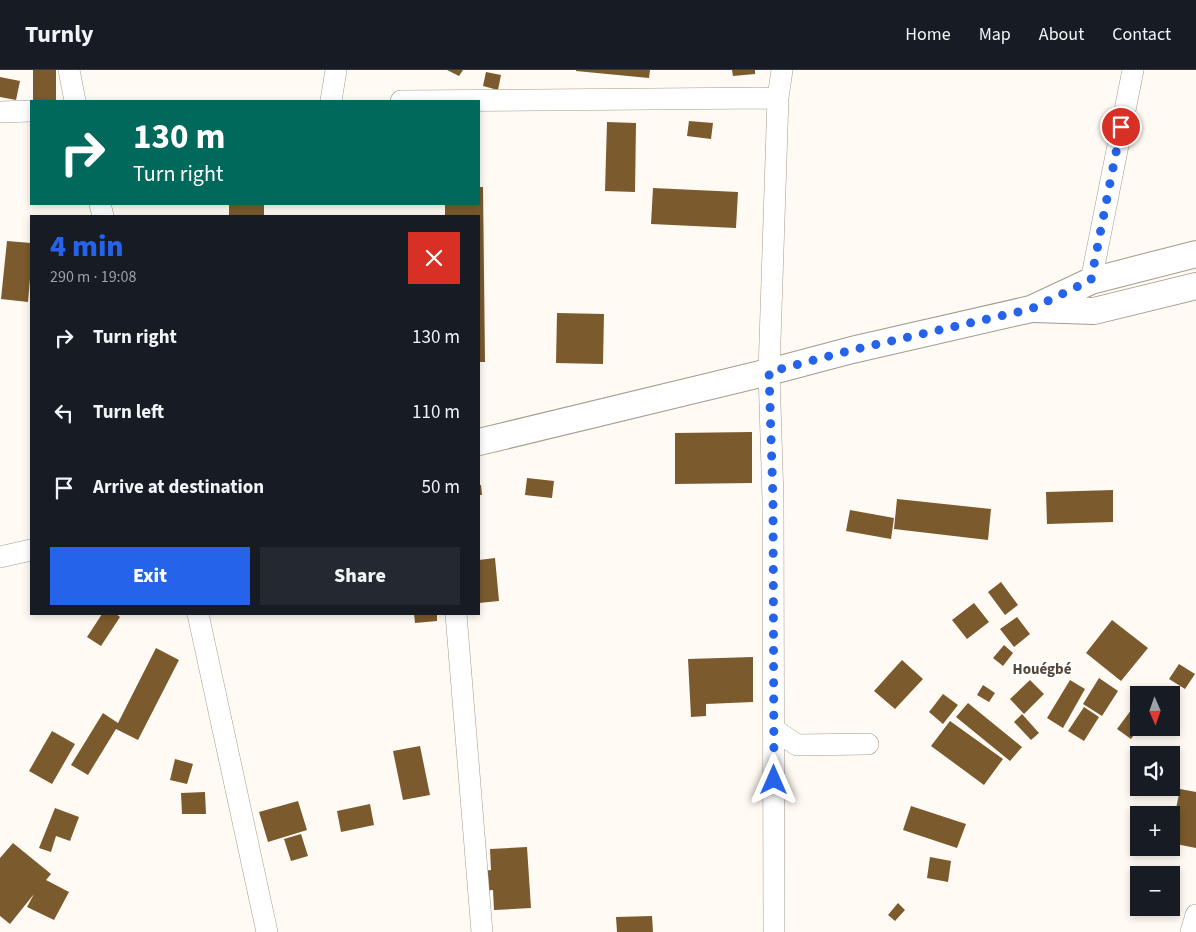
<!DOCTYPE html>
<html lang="en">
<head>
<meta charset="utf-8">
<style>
  :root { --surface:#171b24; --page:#242831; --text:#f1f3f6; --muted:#9ea1a6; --line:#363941; --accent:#2563eb }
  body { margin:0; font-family:"Source Sans 3",sans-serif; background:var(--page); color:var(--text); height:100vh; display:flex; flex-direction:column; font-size:19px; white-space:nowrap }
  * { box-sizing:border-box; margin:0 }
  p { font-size:16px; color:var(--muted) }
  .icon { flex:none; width:28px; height:28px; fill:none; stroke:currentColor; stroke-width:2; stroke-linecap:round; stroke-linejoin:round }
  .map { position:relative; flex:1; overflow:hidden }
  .drawer { position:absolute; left:30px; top:145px; width:450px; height:400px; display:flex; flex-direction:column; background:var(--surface); border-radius:0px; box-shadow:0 2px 8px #0003 }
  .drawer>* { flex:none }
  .banner { position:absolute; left:30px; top:30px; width:450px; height:105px; border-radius:0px; box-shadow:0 2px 8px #0003; background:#00695c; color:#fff; overflow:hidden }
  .needle { width:32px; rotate:178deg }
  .buttons { position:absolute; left:1130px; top:616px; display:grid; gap:10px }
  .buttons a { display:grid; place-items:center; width:50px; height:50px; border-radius:0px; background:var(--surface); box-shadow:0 2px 8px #0003; font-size:25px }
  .pin { position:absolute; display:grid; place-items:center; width:42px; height:42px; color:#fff; margin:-21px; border:2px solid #fff; border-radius:50%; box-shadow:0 1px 5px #0007 }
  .me { position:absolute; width:55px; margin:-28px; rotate:0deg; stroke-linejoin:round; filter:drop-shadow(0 0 4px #0008) }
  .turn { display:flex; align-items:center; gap:18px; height:105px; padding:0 20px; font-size:22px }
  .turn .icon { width:65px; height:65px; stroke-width:2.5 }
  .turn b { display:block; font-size:35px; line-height:42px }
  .round { display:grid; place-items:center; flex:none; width:52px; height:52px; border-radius:0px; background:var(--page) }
  .head { display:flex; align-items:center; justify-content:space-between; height:85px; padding:0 20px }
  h1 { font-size:30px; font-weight:800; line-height:38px; color:var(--accent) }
  .action { display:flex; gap:10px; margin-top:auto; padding:10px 20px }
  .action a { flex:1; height:58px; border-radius:0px; background:var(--accent); color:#fff; font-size:20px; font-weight:800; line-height:58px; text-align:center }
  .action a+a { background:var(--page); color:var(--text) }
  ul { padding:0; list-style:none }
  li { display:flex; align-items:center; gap:15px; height:75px; padding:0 20px }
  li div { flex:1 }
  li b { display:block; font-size:19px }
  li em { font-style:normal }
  header { display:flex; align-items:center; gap:30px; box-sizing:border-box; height:70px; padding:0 25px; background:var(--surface); border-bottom:1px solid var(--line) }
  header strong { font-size:24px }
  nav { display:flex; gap:28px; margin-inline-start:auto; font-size:18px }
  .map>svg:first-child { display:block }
  .building { fill:#7b5a2d }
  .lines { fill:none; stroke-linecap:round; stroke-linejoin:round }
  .minor-casing { stroke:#a69a8c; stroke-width:22 }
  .tertiary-casing { stroke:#a69a8c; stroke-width:28 }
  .minor { stroke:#fff; stroke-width:21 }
  .tertiary { stroke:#fff; stroke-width:26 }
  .route { stroke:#2563eb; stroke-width:9; stroke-dasharray:0 16.2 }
  .labels { text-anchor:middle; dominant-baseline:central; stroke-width:4.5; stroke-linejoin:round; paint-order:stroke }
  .quarter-label { font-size:15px; font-weight:bold; fill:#52473a; stroke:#fff }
</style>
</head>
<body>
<header>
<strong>Turnly</strong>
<nav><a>Home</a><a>Map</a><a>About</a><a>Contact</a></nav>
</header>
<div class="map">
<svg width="1196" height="862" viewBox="0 0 1196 862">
  <rect width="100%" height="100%" fill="#fffaf3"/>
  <path class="building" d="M 33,0 L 56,0 L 56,31 L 33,31 Z
    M 447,0 L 463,0 L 459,6 Z
    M 576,0 L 650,0 L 649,8 L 576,1 Z
    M 732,0 L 755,0 L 755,4 L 733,6 Z
    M 486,2 L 501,5 L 498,20 L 483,16 Z
    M 0,7 L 20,11 L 16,30 L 0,27 Z
    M 689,51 L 713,53 L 711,69 L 687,66 Z
    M 607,52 L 636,53 L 635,122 L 605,121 Z
    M 479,117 L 483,117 L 485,292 L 479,292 L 479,146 L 445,146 L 445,134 L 479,134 Z
    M 653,118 L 738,122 L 736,158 L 651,154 Z
    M 229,134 L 264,134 L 264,146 L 229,146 Z
    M 7,171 L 31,173 L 31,197 L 28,232 L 1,229 Z
    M 557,243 L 604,244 L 603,294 L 556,293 Z
    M 752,362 L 752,413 L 675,414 L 675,363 Z
    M 527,408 L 554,411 L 552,428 L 525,425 Z
    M 479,415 L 481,415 L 482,425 L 479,425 Z
    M 1113,420 L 1113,452 L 1047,454 L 1046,422 Z
    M 897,429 L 991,439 L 988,470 L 894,459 Z
    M 850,440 L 894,448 L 891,469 L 846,461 Z
    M 495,488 L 499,531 L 479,533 L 479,490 Z
    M 1001,512 L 1018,535 L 1005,545 L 988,522 Z
    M 974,533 L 989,552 L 967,569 L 952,550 Z
    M 102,544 L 116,544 L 120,547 L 101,576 L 87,567 Z
    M 414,544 L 437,544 L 437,551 L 415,553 Z
    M 1017,547 L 1030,564 L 1014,577 L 1000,559 Z
    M 1112,550 L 1148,578 L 1121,611 L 1086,583 Z
    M 1004,575 L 1013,583 L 1003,596 L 993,588 Z
    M 156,578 L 179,590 L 138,670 L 116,659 L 88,705 L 71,695 L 103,643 L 118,653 Z
    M 753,587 L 753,632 L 706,634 L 706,646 L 691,647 L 688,589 Z
    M 902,590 L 923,609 L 895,639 L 874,621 Z
    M 1179,594 L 1195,604 L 1185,619 L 1169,609 Z
    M 1099,608 L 1118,621 L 1102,646 L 1083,634 Z
    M 1030,610 L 1044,624 L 1024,644 L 1010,629 Z
    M 1070,610 L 1085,619 L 1063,658 L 1047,648 Z
    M 983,615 L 995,623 L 989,632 L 977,625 Z
    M 943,624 L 958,635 L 943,654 L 929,642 Z
    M 968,633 L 1022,677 L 1010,691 L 956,647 Z
    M 1134,636 L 1139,639 L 1139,658 L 1131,669 L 1117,659 Z
    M 1084,637 L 1099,647 L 1084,671 L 1068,661 Z
    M 1022,644 L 1039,663 L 1031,670 L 1014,652 Z
    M 950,651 L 1003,689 L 984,715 L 931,676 Z
    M 52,661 L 75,674 L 52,714 L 29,701 Z
    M 420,676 L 430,725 L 403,730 L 393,681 Z
    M 175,689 L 193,694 L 187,714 L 170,710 Z
    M 1180,719 L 1196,722 L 1196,778 L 1171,773 L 1171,763 Z
    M 205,722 L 206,744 L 182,744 L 181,723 Z
    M 298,731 L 307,760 L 268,772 L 259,742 Z
    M 370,734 L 374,755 L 341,762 L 337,741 Z
    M 911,736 L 966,754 L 957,778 L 903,760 Z
    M 55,738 L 79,747 L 70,771 L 56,766 L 51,782 L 39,778 Z
    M 301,764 L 308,786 L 291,791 L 284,769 Z
    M 13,773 L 51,804 L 46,810 L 69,822 L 54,850 L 27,837 L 34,824 L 10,854 L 0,846 L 0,788 Z
    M 527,777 L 531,838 L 494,840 L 493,820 L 484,821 L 483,801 L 491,800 L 490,779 Z
    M 930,787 L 951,791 L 948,812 L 927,808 Z
    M 898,833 L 905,840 L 895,851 L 888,845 Z
    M 652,846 L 653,862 L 617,862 L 616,847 Z"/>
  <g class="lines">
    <g class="minor-casing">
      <path id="minor" d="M 69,0 L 75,31
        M 331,31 L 336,0
        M 401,31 L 778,28
        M 0,42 L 31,41
        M 100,134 L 103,146
        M 1091,211 L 1133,0
        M 0,487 L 31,480
        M 198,544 L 267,862
        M 456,544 L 482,862
        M 775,660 L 797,675 L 868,674
        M 774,862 L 773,430 L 769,302 L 778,28 L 782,0
        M 1191,862 L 1196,845"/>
    </g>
    <g class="tertiary-casing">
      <path id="tertiary" d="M 1034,239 L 1094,241 L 1196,216
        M 479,372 L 769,302 L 852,280 L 1031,239 L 1091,211 L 1196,184"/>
    </g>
    <use href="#minor" class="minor"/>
    <use href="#tertiary" class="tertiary"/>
  </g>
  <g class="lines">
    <path class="route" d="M 774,710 L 773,430 L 769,302 L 852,280 L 1031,239 L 1091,210 L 1121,57"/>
  </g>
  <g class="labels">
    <g class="quarter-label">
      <text x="1042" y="599">Houégbé</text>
    </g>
  </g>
</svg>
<div class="buttons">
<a><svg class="needle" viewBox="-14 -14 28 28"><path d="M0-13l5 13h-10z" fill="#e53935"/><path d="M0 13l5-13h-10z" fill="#9ea1a6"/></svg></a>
<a><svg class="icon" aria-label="sound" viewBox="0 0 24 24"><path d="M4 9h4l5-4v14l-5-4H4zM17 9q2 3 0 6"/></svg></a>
<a>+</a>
<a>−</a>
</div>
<div class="pin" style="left:1121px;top:57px;background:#d93025"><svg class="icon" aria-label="arrive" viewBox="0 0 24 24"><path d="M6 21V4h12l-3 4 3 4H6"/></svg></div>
<svg class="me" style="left:774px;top:710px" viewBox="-20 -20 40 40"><path d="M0-17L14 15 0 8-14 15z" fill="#2563eb" stroke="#fff" stroke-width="4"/></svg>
<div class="banner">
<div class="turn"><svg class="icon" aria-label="right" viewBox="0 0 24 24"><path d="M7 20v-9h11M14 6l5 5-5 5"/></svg><div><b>130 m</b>Turn right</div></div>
</div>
<section class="drawer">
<div class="head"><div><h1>4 min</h1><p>290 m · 19:08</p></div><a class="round" style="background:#d93025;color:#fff"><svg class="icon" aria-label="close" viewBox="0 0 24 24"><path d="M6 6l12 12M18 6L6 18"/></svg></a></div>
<ul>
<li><svg class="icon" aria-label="right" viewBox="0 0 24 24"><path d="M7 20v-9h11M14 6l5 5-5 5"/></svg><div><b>Turn right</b></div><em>130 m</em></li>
<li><svg class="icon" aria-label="left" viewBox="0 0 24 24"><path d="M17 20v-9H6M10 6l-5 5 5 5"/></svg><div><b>Turn left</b></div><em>110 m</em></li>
<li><svg class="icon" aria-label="arrive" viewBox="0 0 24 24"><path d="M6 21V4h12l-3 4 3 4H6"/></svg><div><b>Arrive at destination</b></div><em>50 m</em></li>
</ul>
<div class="action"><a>Exit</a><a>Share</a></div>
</section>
</div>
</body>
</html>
